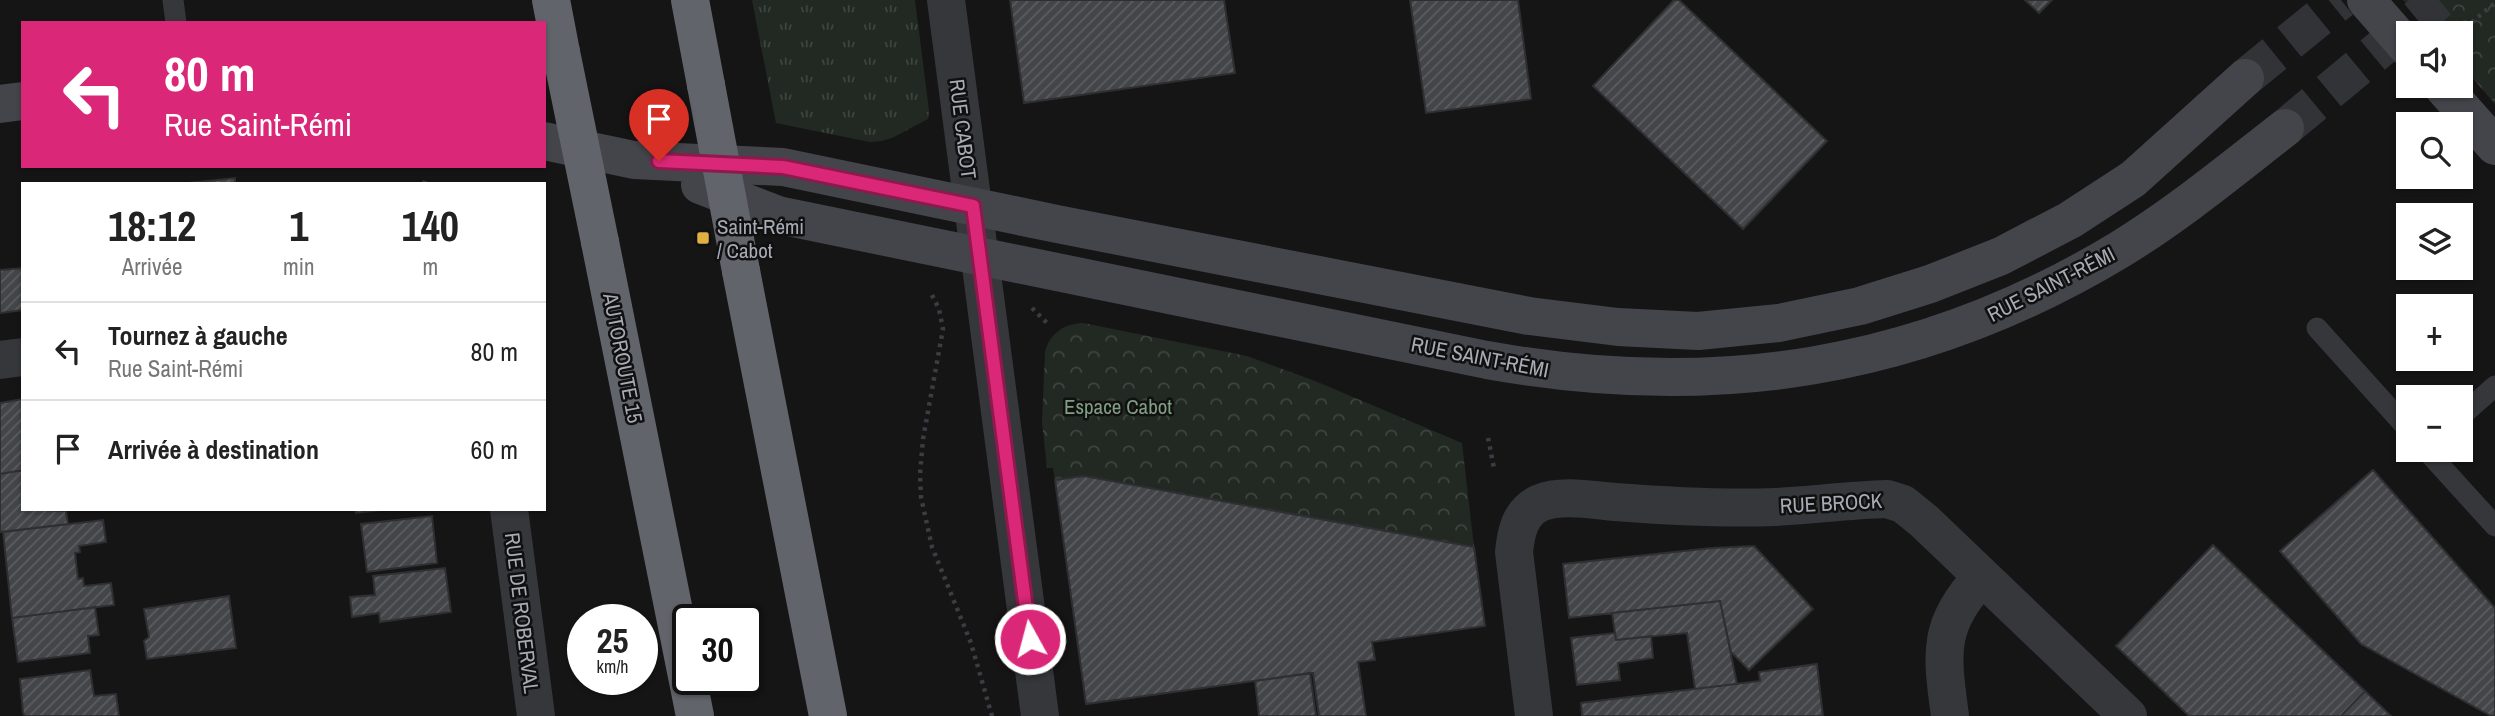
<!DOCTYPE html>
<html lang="fr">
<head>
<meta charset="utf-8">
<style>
  :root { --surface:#fff; --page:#f2f2f2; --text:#222; --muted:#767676; --line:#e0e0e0 }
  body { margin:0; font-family:"Archivo Narrow",sans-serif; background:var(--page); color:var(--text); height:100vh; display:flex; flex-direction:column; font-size:26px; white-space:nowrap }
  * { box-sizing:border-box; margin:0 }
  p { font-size:23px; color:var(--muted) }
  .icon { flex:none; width:38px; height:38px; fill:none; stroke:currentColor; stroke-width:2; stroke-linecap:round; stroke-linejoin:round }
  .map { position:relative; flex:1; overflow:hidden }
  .drawer { position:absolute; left:21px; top:182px; width:525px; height:329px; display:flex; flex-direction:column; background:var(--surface); border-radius:0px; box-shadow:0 2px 5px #0004 }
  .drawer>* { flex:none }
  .hud { position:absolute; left:21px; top:21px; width:525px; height:147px; border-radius:0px; box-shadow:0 2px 5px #0004; background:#db2777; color:#fff; overflow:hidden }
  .controls { position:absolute; left:2396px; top:21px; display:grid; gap:14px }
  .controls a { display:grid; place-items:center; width:77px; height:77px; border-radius:0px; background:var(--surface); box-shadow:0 2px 5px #0004; font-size:35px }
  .speed { position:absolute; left:567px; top:604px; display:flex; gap:14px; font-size:35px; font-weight:700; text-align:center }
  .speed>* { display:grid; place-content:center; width:91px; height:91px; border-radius:50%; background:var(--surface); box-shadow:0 2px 5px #0004; line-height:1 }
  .speed small { font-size:18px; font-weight:400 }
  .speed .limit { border:4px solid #111; border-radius:10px; background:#fff; color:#111 }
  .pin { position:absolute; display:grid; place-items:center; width:60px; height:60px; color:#fff; margin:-72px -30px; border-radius:50% 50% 50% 0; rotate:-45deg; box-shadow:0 0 7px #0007 }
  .pin .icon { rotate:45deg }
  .me { position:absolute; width:77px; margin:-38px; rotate:353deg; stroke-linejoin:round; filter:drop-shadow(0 0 5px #0008) }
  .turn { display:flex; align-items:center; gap:24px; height:147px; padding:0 28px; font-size:32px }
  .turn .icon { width:91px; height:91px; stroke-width:2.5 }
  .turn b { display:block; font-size:49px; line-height:60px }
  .eta { display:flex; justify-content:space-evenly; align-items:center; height:119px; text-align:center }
  .eta b { font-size:42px; font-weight:700; line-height:49px }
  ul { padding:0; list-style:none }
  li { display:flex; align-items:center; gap:21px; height:98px; padding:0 28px; border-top:2px solid var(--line) }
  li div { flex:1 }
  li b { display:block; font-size:26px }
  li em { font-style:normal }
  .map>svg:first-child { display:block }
  .grass { fill:url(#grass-tufts) }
  .park { fill:url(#park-crowns) }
  .building { fill:url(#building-hatch); stroke:#2f2f32; stroke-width:2 }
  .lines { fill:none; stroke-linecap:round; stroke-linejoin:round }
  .secondary-tunnel { stroke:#323336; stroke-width:38; stroke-dasharray:38 19; stroke-linecap:butt }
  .path { stroke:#3c3d42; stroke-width:4.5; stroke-dasharray:3.5 5; stroke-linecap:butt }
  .service { stroke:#36373b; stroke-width:21 }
  .minor { stroke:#36373b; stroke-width:38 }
  .secondary { stroke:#44454b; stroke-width:38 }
  .motorway { stroke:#62646b; stroke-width:38 }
  .motorway-bridge { stroke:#62646b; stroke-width:38 }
  .route-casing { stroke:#8e194d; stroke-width:18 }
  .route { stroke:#db2777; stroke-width:12 }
  .poi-dot { fill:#e2b041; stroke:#101011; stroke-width:2.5 }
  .labels { text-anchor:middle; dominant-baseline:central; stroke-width:5; stroke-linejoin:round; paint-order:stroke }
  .street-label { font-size:21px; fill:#a8abb5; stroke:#101011 }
  .poi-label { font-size:21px; fill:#a8abb5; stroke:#101011; text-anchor:start }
  .park-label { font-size:21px; fill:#809f83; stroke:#101011 }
</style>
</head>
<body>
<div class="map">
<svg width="2495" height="716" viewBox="0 0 2495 716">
  <defs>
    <pattern id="grass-tufts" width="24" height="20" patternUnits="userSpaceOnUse" patternTransform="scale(1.75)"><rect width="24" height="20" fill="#212922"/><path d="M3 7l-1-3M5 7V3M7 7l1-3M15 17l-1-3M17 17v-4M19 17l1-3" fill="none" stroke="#3e4540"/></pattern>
    <pattern id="park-crowns" width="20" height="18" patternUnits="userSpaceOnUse" patternTransform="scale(1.75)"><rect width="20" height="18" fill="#212922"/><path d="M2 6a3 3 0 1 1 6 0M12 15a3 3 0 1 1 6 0" fill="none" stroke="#3e4540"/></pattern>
    <pattern id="building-hatch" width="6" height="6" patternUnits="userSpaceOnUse" patternTransform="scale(1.75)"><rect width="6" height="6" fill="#444549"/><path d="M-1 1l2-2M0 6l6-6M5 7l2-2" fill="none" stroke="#5c5d61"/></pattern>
  </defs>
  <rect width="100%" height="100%" fill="#151516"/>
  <path class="grass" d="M 752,0 L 915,0 L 929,111 L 928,119 L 894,137 L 882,141 L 870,142 L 776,123 Z"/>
  <path class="park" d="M 2403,0 L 2495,0 L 2495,104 L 2461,65 L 2460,33 L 2432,33 Z
    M 1083,323 L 1247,356 L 1315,381 L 1462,443 L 1474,547 L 1084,476 L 1055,480 L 1053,468 L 1047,468 L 1042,422 L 1045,352 C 1050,333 1064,324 1083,323 Z"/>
  <path class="building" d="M 1010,0 L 1224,0 L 1235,73 L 1024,103 Z
    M 1410,0 L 1518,0 L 1531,99 L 1426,113 Z
    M 1674,0 L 1679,0 L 1827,141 L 1743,229 L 1593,86 Z
    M 2025,0 L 2052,0 L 2039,13 Z
    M 235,178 L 235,184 L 188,183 Z
    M 23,268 L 23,310 L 0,313 L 0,270 Z
    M 23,399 L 23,470 L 0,474 L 0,403 Z
    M 23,470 L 23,509 L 66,511 L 68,524 L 0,532 L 0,474 Z
    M 2373,470 L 2495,608 L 2495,716 L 2491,716 L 2361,644 L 2280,551 Z
    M 1084,476 L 1474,547 L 1485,626 L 1372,642 L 1375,660 L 1358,662 L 1366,716 L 1319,716 L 1313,673 L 1086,704 L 1055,480 Z
    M 355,509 L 389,509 L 356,513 Z
    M 432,516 L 437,563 L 367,572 L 361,524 Z
    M 103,520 L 106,542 L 79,546 L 80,552 L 75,553 L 78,579 L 83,578 L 84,586 L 111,583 L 114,605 L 12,618 L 3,532 Z
    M 2213,545 L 2365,691 L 2341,716 L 2189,716 L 2116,646 Z
    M 1754,546 L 1813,609 L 1749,670 L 1731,652 L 1720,601 L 1569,618 L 1563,564 L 1712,548 Z
    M 445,568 L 451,612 L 380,622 L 379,613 L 352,617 L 350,597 L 375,595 L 373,576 Z
    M 229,596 L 236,648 L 147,659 L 144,641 L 149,637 L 144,609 Z
    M 1720,601 L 1737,684 L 1695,689 L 1687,633 L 1616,640 L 1612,613 Z
    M 95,607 L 99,635 L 88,636 L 90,653 L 18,662 L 12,618 Z
    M 1615,633 L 1616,640 L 1651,636 L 1653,658 L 1618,663 L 1620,680 L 1577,685 L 1571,638 Z
    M 1817,664 L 1823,716 L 1582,716 L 1581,703 L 1760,681 L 1759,672 Z
    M 90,670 L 94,696 L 116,694 L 119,716 L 25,716 L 23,713 L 20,679 Z
    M 1310,673 L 1316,716 L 1259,716 L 1255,681 Z
    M 2365,691 L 2391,716 L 2341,716 Z"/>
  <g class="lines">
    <path class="secondary-tunnel" d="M 2245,78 L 2341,0
      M 2285,128 L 2439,0"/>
    <path class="path" d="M 2446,24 L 2472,22 L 2495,3
      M 424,184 L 425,181
      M 932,295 L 939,309 L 943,329 L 923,439 L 920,474 L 921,497 L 932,547 L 971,643 L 992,716
      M 1032,308 L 1047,323
      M 1488,438 L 1494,468"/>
    <path class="service" d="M 173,0 L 176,23
      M 2317,328 L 2408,429
      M 2460,417 L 2495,386
      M 2426,450 L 2495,526"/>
    <path class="minor" d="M 946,0 L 1040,716
      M 0,360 L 23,357
      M 509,509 L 536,716
      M 1534,716 L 1514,552 C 1516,532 1520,512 1540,503 C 1561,494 1592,500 1615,502 C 1668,506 1722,509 1775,507 C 1812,505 1850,500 1887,499 L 1903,504 L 1924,521 L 2128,716
      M 1950,716 C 1942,655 1936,625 1982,577"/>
    <path class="secondary" d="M 2366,0 L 2408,48
      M 2442,86 L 2495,146
      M 0,104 L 23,101
      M 544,141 L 634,160 L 783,167 L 1057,224 L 1529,316 L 1618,327 L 1698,331 L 1779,323 L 1860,306 L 1930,284 L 2001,256 L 2070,220 L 2133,179 L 2245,78
      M 700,185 L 778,215 L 1487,360 C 1714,401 1920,370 2119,250 C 2178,214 2231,170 2285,128"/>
    <path class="motorway" d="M 551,0 L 561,52
      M 690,0 L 706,85
      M 600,242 L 695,716
      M 741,271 L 828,716"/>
    <path class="motorway-bridge" d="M 561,52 L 600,242
      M 706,85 L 741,271"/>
  </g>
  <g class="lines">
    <g class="route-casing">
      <path id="route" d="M 659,161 L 783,167 L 973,206 L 1030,639"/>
    </g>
    <use href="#route" class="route"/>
  </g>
  <rect class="poi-dot" x="696" y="231" width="14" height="14" rx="3.5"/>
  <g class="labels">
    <g class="street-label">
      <text transform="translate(963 129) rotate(83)">RUE CABOT</text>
      <text transform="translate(2051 284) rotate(-27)">RUE SAINT-RÉMI</text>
      <text transform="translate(1480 357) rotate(11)">RUE SAINT-RÉMI</text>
      <text transform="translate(623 358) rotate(79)">AUTOROUTE 15</text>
      <text transform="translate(1831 503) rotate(-3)">RUE BROCK</text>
      <text transform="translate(522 613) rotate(83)">RUE DE ROBERVAL</text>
    </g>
    <g class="poi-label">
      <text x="717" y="226">Saint-Rémi<tspan x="717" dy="24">/ Cabot</tspan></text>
    </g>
    <g class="park-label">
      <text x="1118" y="406">Espace Cabot</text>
    </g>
  </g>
</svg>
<div class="controls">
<a><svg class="icon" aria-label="sound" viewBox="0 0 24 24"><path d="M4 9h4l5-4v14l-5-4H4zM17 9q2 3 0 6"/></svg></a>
<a><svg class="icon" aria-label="search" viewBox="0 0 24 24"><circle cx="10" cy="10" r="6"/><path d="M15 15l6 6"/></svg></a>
<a><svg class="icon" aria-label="layers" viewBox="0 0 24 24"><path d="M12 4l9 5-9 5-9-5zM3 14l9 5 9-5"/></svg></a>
<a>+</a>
<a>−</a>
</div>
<div class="speed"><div>25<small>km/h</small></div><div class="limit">30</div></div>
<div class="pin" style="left:659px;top:161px;background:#d93025"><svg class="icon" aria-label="arrive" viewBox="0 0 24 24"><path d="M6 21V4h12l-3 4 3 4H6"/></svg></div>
<svg class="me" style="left:1030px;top:639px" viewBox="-20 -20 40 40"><circle r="17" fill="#db2777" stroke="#fff" stroke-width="3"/><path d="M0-11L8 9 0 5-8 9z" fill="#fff"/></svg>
<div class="hud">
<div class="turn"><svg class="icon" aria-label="left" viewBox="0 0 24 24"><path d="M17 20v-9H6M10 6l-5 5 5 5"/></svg><div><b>80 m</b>Rue Saint-Rémi</div></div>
</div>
<section class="drawer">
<div class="eta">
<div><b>18:12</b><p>Arrivée</p></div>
<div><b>1</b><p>min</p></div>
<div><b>140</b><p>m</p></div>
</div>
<ul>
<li><svg class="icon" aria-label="left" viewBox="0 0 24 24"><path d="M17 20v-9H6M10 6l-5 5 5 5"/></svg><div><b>Tournez à gauche</b><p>Rue Saint-Rémi</p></div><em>80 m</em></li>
<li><svg class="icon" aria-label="arrive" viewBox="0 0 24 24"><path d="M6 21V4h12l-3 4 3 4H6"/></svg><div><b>Arrivée à destination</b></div><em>60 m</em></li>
</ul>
</section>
</div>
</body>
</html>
